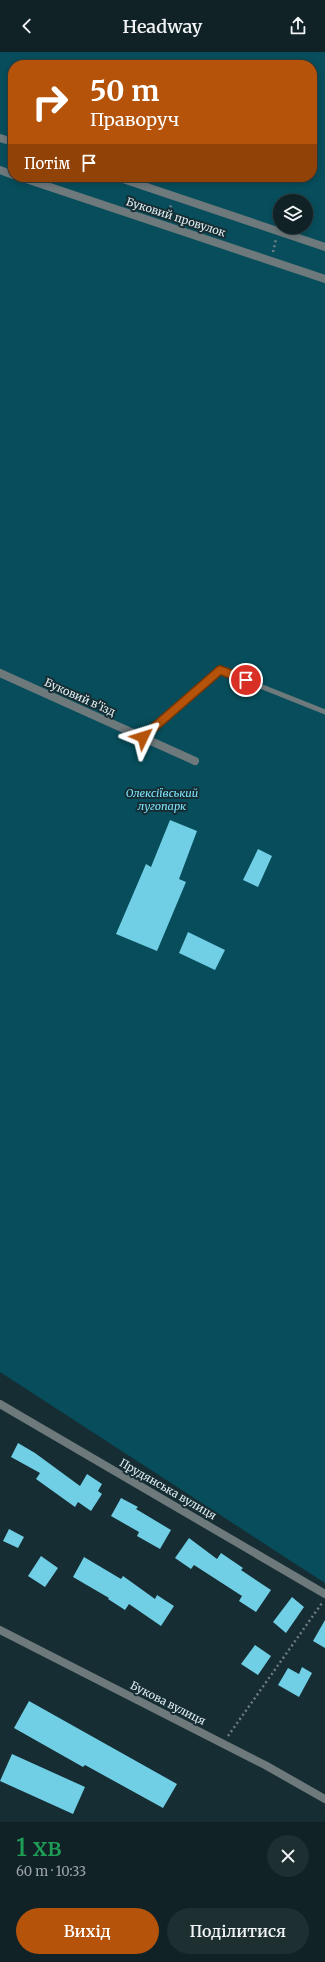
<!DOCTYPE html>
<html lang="uk">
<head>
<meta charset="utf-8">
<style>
  :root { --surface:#102226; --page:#1e2f32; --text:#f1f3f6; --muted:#9ca4a7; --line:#303f43; --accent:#b45309 }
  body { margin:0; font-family:Merriweather,serif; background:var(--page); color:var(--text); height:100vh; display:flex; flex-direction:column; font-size:15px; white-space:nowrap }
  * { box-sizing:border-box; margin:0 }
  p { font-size:13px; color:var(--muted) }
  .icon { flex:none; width:22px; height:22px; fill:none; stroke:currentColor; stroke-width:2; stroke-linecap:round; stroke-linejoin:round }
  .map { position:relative; height:1770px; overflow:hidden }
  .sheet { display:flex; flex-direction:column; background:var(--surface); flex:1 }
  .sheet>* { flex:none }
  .guide { position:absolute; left:8px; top:8px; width:309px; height:122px; border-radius:16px; box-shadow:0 2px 6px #0003,0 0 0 1px var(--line); background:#b45309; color:#fff; overflow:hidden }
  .tools { position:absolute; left:273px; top:142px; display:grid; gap:8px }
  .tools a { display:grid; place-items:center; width:40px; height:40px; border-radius:50%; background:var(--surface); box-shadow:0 2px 6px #0003,0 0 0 1px var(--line); font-size:20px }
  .pin { position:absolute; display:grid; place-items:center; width:34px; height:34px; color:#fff; margin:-17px; border:2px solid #fff; border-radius:50%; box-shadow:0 1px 4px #0007 }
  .me { position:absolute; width:44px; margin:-22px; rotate:49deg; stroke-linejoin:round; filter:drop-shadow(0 0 3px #0008) }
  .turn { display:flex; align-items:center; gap:14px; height:84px; padding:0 16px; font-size:18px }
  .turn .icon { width:52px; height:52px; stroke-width:2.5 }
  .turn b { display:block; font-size:28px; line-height:34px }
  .then { display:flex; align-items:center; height:38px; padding:0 16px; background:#0003; gap:8px; font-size:15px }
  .round { display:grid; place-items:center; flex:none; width:42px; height:42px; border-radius:21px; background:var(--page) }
  .head { display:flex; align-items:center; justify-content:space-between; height:68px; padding:0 16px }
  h1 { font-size:24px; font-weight:600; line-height:30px; color:#1e9e55 }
  .primary-button { display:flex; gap:8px; margin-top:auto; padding:8px 16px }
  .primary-button a { flex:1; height:46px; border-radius:24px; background:var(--accent); color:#fff; font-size:16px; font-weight:600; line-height:46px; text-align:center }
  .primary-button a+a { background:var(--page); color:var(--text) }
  header { display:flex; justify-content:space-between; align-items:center; height:52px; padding:0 16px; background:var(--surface); font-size:18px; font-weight:600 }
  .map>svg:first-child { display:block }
  .green { fill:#074d5b; fill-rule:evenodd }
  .building { fill:#70cee5 }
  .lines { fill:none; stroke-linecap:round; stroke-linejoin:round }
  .path { stroke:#6b7e83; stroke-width:2.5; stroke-dasharray:2 3; stroke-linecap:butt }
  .lane { stroke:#6e797c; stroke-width:5 }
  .street { stroke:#6e797c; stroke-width:8 }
  .route-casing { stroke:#753606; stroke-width:10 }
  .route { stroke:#b45309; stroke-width:7 }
  .labels { text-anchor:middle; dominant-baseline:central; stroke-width:4; stroke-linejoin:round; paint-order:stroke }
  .street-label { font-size:11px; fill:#e0eef1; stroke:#162d33 }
  .park-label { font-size:11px; font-style:italic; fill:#7ee3fc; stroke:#162d33 }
</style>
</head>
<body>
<header><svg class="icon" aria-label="back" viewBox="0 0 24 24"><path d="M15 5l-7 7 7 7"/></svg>Headway<svg class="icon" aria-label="share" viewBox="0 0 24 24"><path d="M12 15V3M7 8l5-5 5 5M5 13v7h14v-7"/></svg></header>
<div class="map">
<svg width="325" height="1770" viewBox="0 0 325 1770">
  <rect width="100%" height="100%" fill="#162d33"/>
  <path class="green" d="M 0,0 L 325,0 L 325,1531 L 0,1320 ZM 13,13 L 312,13 L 312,125 L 13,125 ZM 280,149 L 306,149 L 306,175 L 280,175 Z"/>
  <path class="building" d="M 170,768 L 197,779 L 179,827 L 186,830 L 157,899 L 116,882 L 146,812 L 151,815 Z
    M 258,797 L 272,804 L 258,835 L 243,828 Z
    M 188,880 L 225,898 L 215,918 L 179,901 Z
    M 18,1391 L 35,1401 L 80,1434 L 87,1422 L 102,1432 L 98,1439 L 102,1442 L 91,1459 L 78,1450 L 75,1455 L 36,1427 L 40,1421 L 11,1405 Z
    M 121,1446 L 138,1455 L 136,1457 L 171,1478 L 160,1497 L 137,1484 L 139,1480 L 111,1464 Z
    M 9,1477 L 24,1485 L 18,1496 L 3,1489 Z
    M 189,1486 L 217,1507 L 221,1501 L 243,1516 L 241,1518 L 271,1538 L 256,1560 L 239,1549 L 242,1544 L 194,1513 L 191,1517 L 175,1506 Z
    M 41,1504 L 58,1516 L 45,1535 L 28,1524 Z
    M 84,1505 L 121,1527 L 123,1524 L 155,1547 L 157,1543 L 174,1554 L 161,1574 L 129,1552 L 125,1558 L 108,1547 L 109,1546 L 73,1525 Z
    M 292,1545 L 304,1555 L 286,1581 L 273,1570 Z
    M 325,1568 L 325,1596 L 313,1589 Z
    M 255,1593 L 271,1604 L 258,1623 L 241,1612 Z
    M 302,1615 L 312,1621 L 299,1645 L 278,1633 L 288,1616 L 299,1622 Z
    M 29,1649 L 177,1732 L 163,1756 L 85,1713 L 83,1715 L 14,1676 Z
    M 12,1702 L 85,1735 L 73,1762 L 0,1729 Z"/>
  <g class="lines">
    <path class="path" d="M 66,131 L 67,125
      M 168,165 L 171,153
      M 273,200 L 276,187
      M 228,1684 L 322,1551"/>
    <path class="lane" d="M 143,685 L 220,618 L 325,660"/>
    <path class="street" d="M 0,86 L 13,90
      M 0,118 L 13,123
      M 20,125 L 325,227
      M 117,125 L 325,195
      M 0,621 L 195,709
      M 0,1352 L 325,1542
      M 0,1578 L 265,1713 L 325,1747"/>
  </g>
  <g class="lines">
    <g class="route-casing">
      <path id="route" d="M 143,685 L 220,618 L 246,628"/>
    </g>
    <use href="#route" class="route"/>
  </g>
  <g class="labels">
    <g class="street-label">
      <text transform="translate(176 165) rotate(18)">Буковий провулок</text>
      <text transform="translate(80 645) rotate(24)">Буковий в'їзд</text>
      <text transform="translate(168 1437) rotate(30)">Прудянська вулиця</text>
      <text transform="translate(168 1651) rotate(27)">Букова вулиця</text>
    </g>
    <g class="park-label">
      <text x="162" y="741">Олексіївський<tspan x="162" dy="13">лугопарк</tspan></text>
    </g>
  </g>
</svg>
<div class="tools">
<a><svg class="icon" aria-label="layers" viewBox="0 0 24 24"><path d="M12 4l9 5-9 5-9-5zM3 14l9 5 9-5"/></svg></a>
</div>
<div class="pin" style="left:246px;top:628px;background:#d93025"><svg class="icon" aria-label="arrive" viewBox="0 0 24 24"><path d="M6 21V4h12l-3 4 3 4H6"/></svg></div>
<svg class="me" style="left:143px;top:685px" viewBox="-20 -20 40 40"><path d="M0-17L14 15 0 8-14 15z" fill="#b45309" stroke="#fff" stroke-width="4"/></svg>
<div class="guide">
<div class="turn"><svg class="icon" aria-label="right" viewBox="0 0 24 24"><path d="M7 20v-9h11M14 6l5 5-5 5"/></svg><div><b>50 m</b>Праворуч</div></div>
<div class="then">Потім<svg class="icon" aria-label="arrive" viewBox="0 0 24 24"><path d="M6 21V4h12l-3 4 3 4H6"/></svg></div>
</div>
</div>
<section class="sheet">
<div class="head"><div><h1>1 хв</h1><p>60 m · 10:33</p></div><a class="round"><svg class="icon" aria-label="close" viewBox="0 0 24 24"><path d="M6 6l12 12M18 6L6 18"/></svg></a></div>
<div class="primary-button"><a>Вихід</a><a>Поділитися</a></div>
</section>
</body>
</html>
